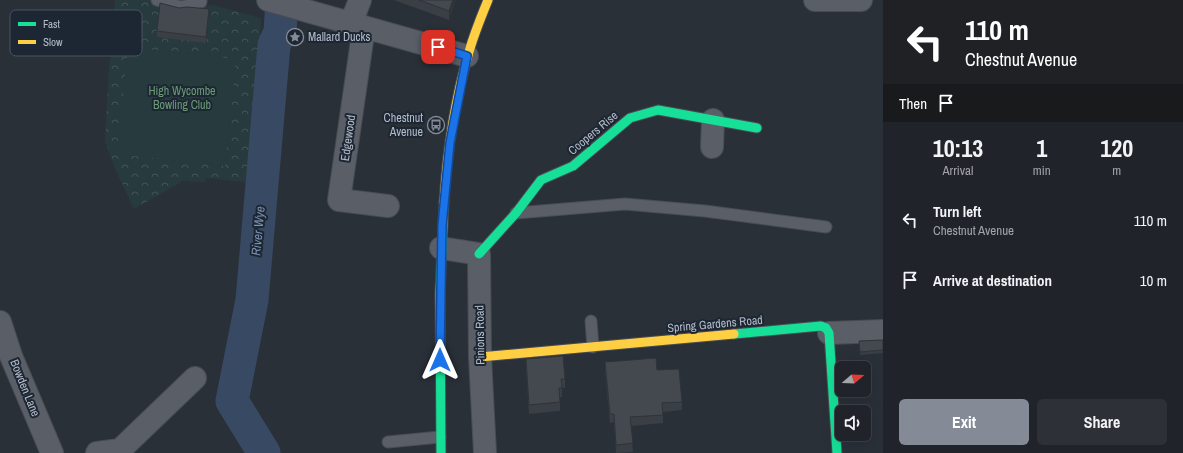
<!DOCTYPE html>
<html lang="en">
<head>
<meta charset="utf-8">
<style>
  :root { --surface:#20242a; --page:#2d3036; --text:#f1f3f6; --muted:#a2a4a8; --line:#3d4147; --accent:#848b96 }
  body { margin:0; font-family:"Archivo Narrow",sans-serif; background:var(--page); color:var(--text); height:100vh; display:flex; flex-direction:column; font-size:15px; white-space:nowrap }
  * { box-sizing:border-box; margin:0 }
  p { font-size:13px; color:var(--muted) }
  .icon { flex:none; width:22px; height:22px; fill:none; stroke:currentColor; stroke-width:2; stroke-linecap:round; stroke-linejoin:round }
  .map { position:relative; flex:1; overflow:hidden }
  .panel { display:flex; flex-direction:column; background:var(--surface); width:300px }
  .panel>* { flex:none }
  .hud { background:#202124; color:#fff; overflow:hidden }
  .needle { width:26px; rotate:71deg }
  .buttons { position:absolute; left:835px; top:361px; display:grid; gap:8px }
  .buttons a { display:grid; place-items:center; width:36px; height:36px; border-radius:6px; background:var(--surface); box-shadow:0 4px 16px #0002,0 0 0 1px var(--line); font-size:20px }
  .pin { position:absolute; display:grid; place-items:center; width:34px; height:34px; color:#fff; margin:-17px; border-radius:8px; box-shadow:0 2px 6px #0006 }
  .me { position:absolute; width:44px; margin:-22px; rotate:0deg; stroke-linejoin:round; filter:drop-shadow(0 0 3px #0008) }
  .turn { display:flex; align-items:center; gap:14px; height:84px; padding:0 16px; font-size:18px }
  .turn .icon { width:52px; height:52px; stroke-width:2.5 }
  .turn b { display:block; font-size:28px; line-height:34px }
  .then { display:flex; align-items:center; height:38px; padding:0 16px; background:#0003; gap:8px; font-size:15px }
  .eta { display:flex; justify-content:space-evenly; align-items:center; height:68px; text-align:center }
  .eta b { font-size:24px; font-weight:700; line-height:28px }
  .button { display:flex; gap:8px; margin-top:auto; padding:8px 16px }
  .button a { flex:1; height:46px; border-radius:6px; background:var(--accent); color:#fff; font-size:16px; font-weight:700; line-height:46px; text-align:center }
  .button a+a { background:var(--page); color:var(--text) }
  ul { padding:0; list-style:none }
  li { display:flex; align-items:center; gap:12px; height:60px; padding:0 16px }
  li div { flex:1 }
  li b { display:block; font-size:15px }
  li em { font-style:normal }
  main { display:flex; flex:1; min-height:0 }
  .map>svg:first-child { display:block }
  .forest { fill:url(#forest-crowns) }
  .pitch { fill:#273a3e }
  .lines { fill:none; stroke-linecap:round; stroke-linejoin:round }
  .river { stroke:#384963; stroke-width:33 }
  .lane-casing { stroke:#484c53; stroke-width:13 }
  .street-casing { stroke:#484c53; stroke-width:24 }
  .fast-casing { stroke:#484c53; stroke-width:11 }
  .slow-casing { stroke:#484c53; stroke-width:11 }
  .lane { stroke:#5a5e66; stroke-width:11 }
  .street { stroke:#5a5e66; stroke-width:22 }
  .fast { stroke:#16e098; stroke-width:9 }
  .slow { stroke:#ffcf43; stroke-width:9 }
  .wall { fill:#3a3f45 }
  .shaded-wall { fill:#303338 }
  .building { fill:#444950; stroke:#303338 }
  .route-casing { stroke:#114b97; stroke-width:10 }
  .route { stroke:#1a73e8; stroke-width:7 }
  .labels { text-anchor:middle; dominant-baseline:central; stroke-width:4; stroke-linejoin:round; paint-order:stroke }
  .poi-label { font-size:12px; fill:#b4bcc9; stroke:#1d2633; text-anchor:start }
  .park-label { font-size:12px; fill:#6b9a76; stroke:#1d2633 }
  .street-label { font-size:12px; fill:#b4bcc9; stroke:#1d2633 }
  .water-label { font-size:13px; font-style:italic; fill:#7c92b1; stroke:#1d2633 }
  .key { fill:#1d2633; stroke:#4a5360; stroke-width:1 }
  .key-label { font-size:11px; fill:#b4bcc9 }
</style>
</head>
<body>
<main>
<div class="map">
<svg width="883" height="453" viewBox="0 0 883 453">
  <defs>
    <pattern id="forest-crowns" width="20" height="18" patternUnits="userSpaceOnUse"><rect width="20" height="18" fill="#273a3e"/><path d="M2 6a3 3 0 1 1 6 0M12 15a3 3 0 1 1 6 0" fill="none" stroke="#445559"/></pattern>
  </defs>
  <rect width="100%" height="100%" fill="#2a3038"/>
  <path class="forest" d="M 115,0 L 189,0 L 197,9 L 212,5 L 261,18 L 254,183 L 205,178 L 205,182 L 183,181 L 134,209 L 114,166 L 105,141 L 109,68 Z"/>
  <path class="pitch" d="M 128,47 L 236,59 L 225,166 L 117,154 Z"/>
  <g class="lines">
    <path class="river" d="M 264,453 L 232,401 L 252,300 L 274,45 L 280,32 L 282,0"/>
    <g class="lane-casing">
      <path id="lane" d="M 157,0 L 181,7 L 201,2 L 201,0
        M 516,213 L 625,204 L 705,211 L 826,227
        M 591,321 L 593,347
        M 388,442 L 440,437"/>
    </g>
    <g class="street-casing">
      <path id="street" d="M 268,0 L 467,56
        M 815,0 L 861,0
        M 351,23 L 360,0
        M 364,27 L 339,200 L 388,206
        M 712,147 L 713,120
        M 441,248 L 479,254 L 480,357 L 485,453
        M 0,322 L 11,356 L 52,453
        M 829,333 L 883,331
        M 97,453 L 120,450 L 195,378"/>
    </g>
    <g class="fast-casing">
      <path id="fast" d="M 479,254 L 516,213 L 541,180 L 573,166 L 630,118 L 658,110 L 757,128
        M 734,334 L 821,326 L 826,328 L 829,333 L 837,453
        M 441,453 L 440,293 L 444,202"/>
    </g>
    <g class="slow-casing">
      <path id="slow" d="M 444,202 C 447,153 455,99 469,52 C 474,34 481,17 488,0
        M 480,357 L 734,334"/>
    </g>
    <use href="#lane" class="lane"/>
    <use href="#street" class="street"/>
    <use href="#fast" class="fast"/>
    <use href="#slow" class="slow"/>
  </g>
  <path class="wall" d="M 394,0 L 456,0 L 449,20 Z
    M 209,15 L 206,43 L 157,37 L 157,31 Z
    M 883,340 L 883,353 L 860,355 L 859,341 Z
    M 526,359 L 565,379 L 565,388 L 562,388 L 562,397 L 560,397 L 560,411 L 529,414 L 526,368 Z
    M 605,362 L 657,370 L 682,402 L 682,410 L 663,412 L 663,423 L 631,426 L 633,452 L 616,453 L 614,422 L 610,423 L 605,371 Z"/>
  <path class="shaded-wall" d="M 453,0 L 456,0 L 449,20 L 449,11 Z
    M 209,9 L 209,15 L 206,43 L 206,37 Z"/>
  <path class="building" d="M 419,0 L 453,0 L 449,11 Z
    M 160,3 L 179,8 L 187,7 L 209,9 L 206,37 L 157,31 Z
    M 883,340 L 883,350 L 860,352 L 859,341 Z
    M 563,356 L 565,379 L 561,379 L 562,388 L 559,388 L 560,402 L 529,405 L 526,359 Z
    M 656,358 L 657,370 L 679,369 L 682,402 L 662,403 L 663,415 L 630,417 L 633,443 L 616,445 L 614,414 L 610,414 L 605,362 Z"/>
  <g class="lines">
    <g class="route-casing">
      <path id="route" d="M 438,47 L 467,56 L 450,143 L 442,226 L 440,360"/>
    </g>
    <use href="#route" class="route"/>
  </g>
  <defs>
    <g id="sight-ring" transform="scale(0.9)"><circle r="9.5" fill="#1d2633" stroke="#848b96" stroke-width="1.5"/><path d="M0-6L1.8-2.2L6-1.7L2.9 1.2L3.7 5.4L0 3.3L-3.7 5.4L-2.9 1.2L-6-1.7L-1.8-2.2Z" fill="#848b96"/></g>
    <g id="bus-ring" transform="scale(0.9)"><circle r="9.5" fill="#1d2633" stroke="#848b96" stroke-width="1.5"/><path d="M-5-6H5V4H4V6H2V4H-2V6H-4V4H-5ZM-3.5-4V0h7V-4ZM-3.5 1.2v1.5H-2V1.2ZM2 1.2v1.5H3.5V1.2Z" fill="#848b96"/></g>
  </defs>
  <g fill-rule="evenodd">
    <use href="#sight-ring" x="295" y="37"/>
    <use href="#bus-ring" x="436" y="125"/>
  </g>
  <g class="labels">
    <g class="poi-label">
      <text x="308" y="37">Mallard Ducks</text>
      <text x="423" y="118" text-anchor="end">Chestnut<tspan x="423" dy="14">Avenue</tspan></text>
    </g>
    <g class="park-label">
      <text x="182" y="91">High Wycombe<tspan x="182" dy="14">Bowling Club</tspan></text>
    </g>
    <g class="street-label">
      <text transform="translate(593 133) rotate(-40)">Coopers Rise</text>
      <text transform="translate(348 138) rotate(-82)">Edgewood</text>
      <text transform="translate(715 324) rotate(-5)">Spring Gardens Road</text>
      <text transform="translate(480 335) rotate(-91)">Pinions Road</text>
      <text transform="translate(25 388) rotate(68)">Bowden Lane</text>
    </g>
    <g class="water-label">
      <text transform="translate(258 231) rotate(-85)">River Wye</text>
    </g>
  </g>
  <rect x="10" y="10" width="132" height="46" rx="6" class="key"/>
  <rect x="18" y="22" width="18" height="4" fill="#16e098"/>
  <rect x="18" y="40" width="18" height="4" fill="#ffcf43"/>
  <g class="key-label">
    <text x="43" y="28">Fast</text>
    <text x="43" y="46">Slow</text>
  </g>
</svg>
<div class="buttons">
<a><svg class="needle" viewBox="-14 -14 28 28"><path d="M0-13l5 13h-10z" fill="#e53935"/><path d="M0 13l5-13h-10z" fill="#a2a4a8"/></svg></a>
<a><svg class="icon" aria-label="sound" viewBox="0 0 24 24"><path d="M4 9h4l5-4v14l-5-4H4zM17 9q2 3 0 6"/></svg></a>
</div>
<div class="pin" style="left:438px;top:47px;background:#d93025"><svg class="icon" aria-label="arrive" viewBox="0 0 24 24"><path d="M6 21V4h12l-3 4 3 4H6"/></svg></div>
<svg class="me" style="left:440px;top:360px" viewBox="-20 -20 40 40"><path d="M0-17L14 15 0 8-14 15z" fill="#1a73e8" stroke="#fff" stroke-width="4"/></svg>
</div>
<section class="panel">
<div class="hud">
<div class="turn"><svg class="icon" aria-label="left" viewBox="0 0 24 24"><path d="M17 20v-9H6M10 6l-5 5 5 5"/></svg><div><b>110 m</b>Chestnut Avenue</div></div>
<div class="then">Then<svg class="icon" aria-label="arrive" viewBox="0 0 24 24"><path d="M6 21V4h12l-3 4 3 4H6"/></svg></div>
</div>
<div class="eta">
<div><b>10:13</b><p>Arrival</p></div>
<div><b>1</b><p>min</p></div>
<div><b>120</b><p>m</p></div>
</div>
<ul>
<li><svg class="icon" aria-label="left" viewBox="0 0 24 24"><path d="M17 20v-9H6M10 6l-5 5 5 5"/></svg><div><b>Turn left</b><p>Chestnut Avenue</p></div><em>110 m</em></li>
<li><svg class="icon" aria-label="arrive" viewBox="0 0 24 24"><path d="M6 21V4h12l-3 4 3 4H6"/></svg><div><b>Arrive at destination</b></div><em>10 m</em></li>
</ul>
<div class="button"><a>Exit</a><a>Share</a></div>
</section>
</main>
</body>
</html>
